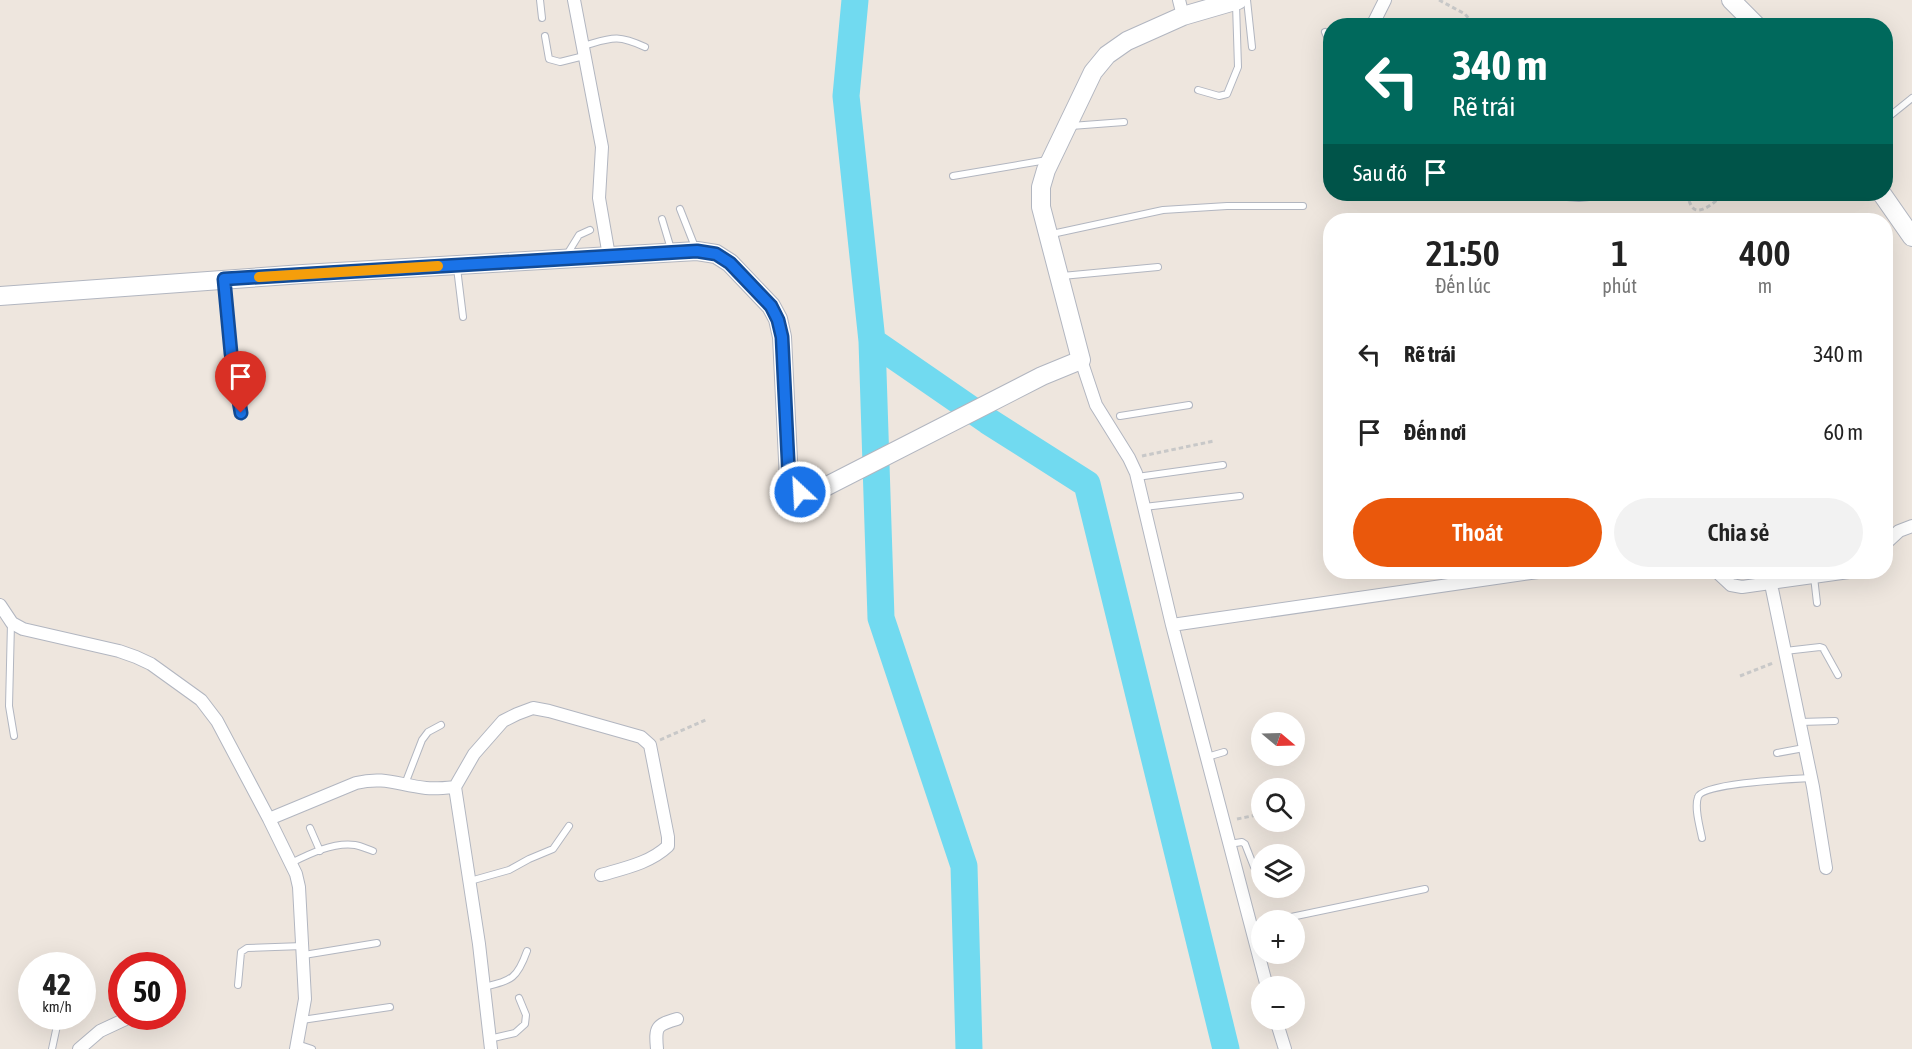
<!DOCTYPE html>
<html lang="vi">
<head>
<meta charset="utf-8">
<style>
  :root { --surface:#fff; --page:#f2f2f2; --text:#222; --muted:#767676; --accent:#ea580c }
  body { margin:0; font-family:"Asap Condensed",sans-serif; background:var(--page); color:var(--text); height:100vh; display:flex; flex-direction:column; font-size:22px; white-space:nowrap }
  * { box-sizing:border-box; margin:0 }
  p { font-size:20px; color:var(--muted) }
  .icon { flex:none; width:33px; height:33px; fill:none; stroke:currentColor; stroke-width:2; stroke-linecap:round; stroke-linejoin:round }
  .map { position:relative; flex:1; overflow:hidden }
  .drawer { position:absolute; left:1323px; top:213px; width:570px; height:366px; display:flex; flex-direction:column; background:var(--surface); border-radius:24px; box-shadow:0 6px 24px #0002 }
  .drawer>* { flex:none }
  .guide { position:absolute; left:1323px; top:18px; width:570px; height:183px; border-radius:24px; box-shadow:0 6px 24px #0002; background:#00695c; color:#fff; overflow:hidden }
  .needle { width:39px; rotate:109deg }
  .buttons { position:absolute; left:1251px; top:712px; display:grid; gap:12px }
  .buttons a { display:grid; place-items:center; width:54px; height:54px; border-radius:50%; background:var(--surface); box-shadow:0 6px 24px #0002; font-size:30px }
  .speed { position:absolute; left:18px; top:952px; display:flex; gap:12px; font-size:30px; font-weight:700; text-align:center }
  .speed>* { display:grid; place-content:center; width:78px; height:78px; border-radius:50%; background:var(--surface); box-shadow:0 6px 24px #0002; line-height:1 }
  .speed small { font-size:15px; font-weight:400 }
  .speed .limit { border:9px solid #d22; background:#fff; color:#111 }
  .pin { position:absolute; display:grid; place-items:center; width:51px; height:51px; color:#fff; margin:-62px -26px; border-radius:50% 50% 50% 0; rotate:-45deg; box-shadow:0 0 6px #0007 }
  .pin .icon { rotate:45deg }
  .me { position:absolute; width:66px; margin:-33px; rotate:335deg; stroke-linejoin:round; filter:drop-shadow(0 0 4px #0008) }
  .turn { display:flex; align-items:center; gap:21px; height:126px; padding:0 30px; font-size:27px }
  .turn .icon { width:78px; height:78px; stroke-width:2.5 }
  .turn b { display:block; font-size:42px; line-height:51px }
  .then { display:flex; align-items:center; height:57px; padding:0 30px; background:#0003; gap:12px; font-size:22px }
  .eta { display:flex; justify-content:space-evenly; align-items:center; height:102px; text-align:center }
  .eta b { font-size:36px; font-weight:600; line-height:42px }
  .cta { display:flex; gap:12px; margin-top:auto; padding:12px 30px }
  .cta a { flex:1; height:69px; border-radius:36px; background:var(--accent); color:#fff; font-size:24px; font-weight:600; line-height:69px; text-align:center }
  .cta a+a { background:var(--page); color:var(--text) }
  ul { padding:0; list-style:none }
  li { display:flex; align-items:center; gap:18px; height:78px; padding:0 30px }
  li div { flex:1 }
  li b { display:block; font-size:22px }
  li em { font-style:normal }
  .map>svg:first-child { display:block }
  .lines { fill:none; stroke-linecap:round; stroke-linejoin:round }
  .river { stroke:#71daf0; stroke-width:27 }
  .lane-casing { stroke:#b2b6c0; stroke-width:8 }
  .street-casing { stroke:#b2b6c0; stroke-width:14 }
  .secondary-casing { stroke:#b2b6c0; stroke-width:20 }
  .path { stroke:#c8c8c8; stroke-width:3; stroke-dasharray:4.5 3; stroke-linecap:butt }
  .lane { stroke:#fff; stroke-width:6 }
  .street { stroke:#fff; stroke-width:12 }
  .secondary { stroke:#fff; stroke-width:18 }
  .route-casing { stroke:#114b97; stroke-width:15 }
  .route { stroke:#1a73e8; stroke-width:10 }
  .slow { stroke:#f59e0b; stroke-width:10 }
</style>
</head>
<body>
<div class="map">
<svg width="1912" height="1049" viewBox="0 0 1912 1049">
  <rect width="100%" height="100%" fill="#eee6de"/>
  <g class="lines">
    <path class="river" d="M 855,0 L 846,96 L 872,341 L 988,421 L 1087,484 L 1226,1049
      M 872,341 L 881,618 L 964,866 L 969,1049"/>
    <g class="lane-casing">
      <path id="lane" d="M 540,0 L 542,18
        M 1247,0 L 1252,47
        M 1325,32 L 1330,43
        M 545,36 L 549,59 L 560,62 L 584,56
        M 583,46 C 612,38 616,34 645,47
        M 1198,90 L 1219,96 L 1227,94 L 1238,67 L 1236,4
        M 1886,119 L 1912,98
        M 1071,126 L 1124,122
        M 953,176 L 1047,160
        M 680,209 L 695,247
        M 662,219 L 671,249
        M 1052,234 L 1163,210 L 1227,206 L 1303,206
        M 566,256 L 579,235 L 590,230
        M 457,268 L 463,317
        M 1062,276 L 1158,267
        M 224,283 L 231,353 L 241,413
        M 1120,416 L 1189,405
        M 1137,477 L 1223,465
        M 1144,507 L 1240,496
        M 1763,572 L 1766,584
        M 1814,577 L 1817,603
        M 11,623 L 9,706 L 14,736
        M 1785,651 L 1820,647 L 1823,648 L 1838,675
        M 1800,722 L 1835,721
        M 1777,753 L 1804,748
        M 1207,757 L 1224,752
        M 405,784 L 422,740 L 428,732 L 441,725
        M 310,828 L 320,851
        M 1702,838 C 1700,827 1694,808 1698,797 C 1702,783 1794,779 1811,778
        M 1229,844 L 1242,842 L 1245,844 L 1254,867
        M 291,863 C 309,854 333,842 355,845 C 361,846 367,849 373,851
        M 470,881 L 509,870 L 529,859 L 553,849 L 569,826
        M 1272,921 L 1425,889
        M 304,955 L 377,943
        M 238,985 L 241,952 L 247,948 L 303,946
        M 484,987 C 512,980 517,979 527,951
        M 302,1020 L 390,1007
        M 489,1039 L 515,1033 L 525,1024 L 526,1015 L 519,998
        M 297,1044 L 312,1049
        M 52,1049 L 58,1021"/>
    </g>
    <g class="street-casing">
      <path id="street" d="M 574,0 L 602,147 L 599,198 L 609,256
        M 1179,0 L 1183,16
        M 1372,26 L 1385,0
        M 1567,194 L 1579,195 L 1589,194
        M 1081,360 L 1096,405 L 1129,458 L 1136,473 L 1172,625 L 1267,987
        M 1886,543 L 1899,531 L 1912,526
        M 1717,572 L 1731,585 L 1742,587 L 1849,572
        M 1771,584 L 1813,787 L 1826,868
        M 0,605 L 12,623 L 23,629 L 119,651 L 136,657 L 151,664 L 201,700 L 217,721 L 269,819 L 296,874 L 299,887 L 305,999 L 296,1049
        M 1172,625 L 1538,572
        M 269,819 L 356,783 C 385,776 398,785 426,788 C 436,789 445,788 455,787
        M 1276,1020 L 1285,1049
        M 79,1049 L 100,1031 L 130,1017
        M 491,1049 L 479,944 L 455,787 L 474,754 L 503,721 L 517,714 L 533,708 L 549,711 L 641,737 L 650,745 L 668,837 L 668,846 C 650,863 625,868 601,875
        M 657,1049 C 655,1027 656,1025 677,1019"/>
    </g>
    <g class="secondary-casing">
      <path id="secondary" d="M 1731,0 L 1757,26
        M 1882,194 L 1912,237
        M 0,296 L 303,274 L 697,251 L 716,254 L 730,263 L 771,306 L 778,319 L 782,337 L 789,480 C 797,497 809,492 825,487 L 1042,376 L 1081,360 L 1041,207 L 1041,187 L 1046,170 L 1093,72 L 1107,55 L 1127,41 L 1183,16 L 1238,0"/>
    </g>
    <path class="path" d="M 1439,0 L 1465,14 L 1475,26
      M 1686,194 C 1688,197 1690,205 1693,208 C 1701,216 1718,199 1724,194
      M 1142,456 L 1214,441
      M 1740,676 L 1773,663
      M 660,740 L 708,719
      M 1294,807 L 1302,806
      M 1237,819 L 1262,814"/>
    <use href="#lane" class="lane"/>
    <use href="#street" class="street"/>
    <use href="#secondary" class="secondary"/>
  </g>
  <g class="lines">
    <g class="route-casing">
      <path id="route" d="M 241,413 L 231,353 L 224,279 L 697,251 L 716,254 L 730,263 L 771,306 L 778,320 L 782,337 L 789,480 L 793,488 L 800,492"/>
    </g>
    <use href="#route" class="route"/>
    <path class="slow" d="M 259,277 L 438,266"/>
  </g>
</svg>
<div class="buttons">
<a><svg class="needle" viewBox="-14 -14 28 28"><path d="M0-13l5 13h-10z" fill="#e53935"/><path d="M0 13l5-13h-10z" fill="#767676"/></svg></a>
<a><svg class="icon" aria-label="search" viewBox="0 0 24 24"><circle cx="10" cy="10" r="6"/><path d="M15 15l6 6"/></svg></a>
<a><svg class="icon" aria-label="layers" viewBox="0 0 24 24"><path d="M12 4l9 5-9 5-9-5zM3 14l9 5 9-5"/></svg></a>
<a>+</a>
<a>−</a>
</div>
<div class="speed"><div>42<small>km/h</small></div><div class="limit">50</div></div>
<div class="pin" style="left:241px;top:413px;background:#d93025"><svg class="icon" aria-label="arrive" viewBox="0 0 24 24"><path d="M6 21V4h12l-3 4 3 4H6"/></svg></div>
<svg class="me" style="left:800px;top:492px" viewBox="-20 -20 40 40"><circle r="17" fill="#1a73e8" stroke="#fff" stroke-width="3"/><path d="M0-11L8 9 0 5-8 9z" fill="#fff"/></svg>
<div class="guide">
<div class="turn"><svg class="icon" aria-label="left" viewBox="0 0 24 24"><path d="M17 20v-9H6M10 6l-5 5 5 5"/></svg><div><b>340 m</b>Rẽ trái</div></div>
<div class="then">Sau đó<svg class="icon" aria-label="arrive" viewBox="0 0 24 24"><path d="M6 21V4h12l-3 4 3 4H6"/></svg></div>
</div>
<section class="drawer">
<div class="eta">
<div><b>21:50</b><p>Đến lúc</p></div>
<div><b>1</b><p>phút</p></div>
<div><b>400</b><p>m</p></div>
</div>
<ul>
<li><svg class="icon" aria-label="left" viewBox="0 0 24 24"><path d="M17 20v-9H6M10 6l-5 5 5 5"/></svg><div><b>Rẽ trái</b></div><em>340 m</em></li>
<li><svg class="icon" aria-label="arrive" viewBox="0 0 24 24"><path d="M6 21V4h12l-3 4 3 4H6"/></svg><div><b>Đến nơi</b></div><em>60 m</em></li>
</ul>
<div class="cta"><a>Thoát</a><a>Chia sẻ</a></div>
</section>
</div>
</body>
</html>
